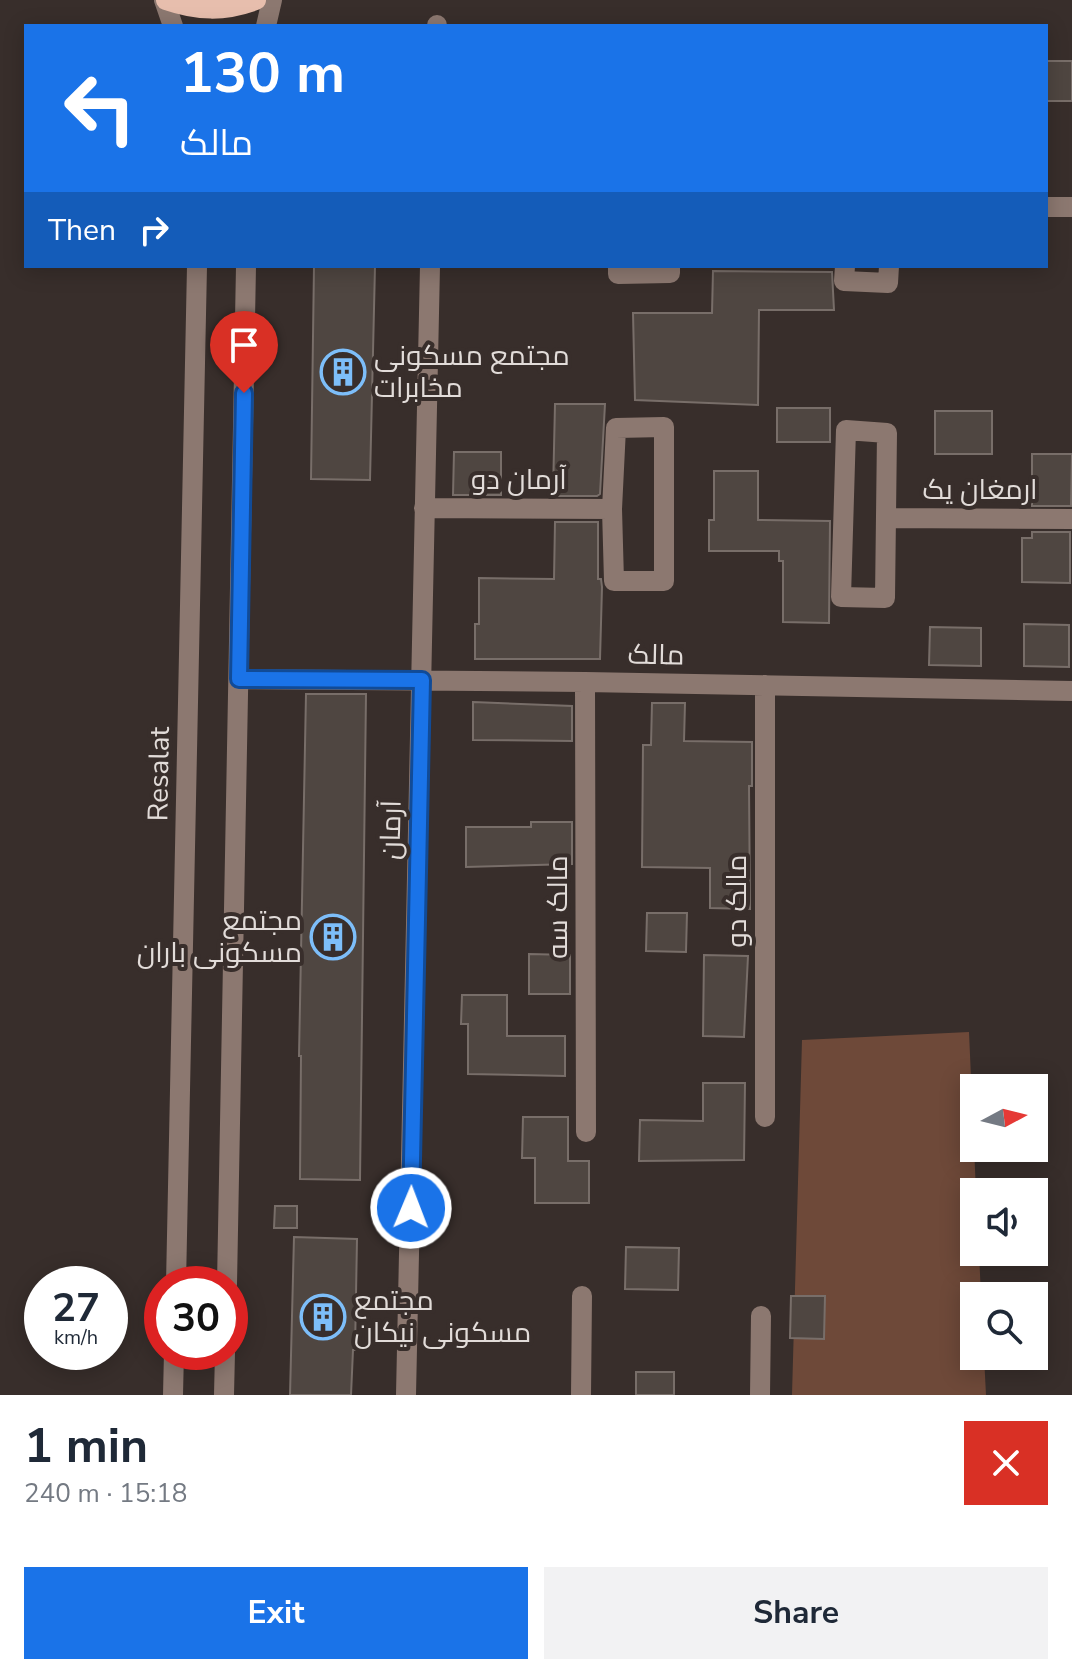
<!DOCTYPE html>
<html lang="en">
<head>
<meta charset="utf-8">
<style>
  :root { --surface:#fff; --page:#f2f2f3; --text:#1f2937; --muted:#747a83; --accent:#1a73e8 }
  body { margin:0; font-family:"Nunito Sans",Cairo,sans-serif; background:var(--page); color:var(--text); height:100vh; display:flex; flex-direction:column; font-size:30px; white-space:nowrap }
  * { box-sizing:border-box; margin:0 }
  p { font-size:26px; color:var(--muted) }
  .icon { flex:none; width:44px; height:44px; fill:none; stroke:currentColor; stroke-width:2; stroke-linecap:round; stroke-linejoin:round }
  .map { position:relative; height:1395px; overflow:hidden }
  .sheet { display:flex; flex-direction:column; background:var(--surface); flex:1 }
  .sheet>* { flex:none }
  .guide { position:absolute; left:24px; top:24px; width:1024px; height:244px; border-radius:0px; box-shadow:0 4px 20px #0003; background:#1a73e8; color:#fff; overflow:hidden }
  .needle { width:52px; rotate:83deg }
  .fabs { position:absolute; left:960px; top:1074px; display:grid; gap:16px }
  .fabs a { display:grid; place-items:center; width:88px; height:88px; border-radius:0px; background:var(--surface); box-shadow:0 4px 20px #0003; font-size:40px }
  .speed { position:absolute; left:24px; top:1266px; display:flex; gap:16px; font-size:40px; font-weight:700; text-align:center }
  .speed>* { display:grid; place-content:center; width:104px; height:104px; border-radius:50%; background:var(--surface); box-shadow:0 4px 20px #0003; line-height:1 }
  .speed small { font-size:20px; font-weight:400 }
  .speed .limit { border:12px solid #d22; background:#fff; color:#111 }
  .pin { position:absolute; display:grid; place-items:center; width:68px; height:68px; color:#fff; margin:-82px -34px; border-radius:50% 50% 50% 0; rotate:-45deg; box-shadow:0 0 8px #0007 }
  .pin .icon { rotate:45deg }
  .me { position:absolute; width:88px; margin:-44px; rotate:1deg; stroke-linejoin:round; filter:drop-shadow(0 0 6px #0008) }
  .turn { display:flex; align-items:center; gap:28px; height:168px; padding:0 24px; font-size:36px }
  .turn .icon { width:104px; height:104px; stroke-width:2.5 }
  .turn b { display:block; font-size:56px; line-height:68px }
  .then { display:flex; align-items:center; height:76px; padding:0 24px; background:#0003; gap:16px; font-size:30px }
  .round { display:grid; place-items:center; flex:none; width:84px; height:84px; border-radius:0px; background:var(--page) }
  .overview { display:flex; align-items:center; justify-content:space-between; height:136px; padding:0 24px }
  h1 { font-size:48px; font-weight:700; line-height:60px }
  .button { display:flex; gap:16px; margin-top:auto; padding:16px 24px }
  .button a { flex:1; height:92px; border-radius:0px; background:var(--accent); color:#fff; font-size:32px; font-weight:700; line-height:92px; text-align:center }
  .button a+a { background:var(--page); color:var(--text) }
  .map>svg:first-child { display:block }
  .green { fill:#6e4939 }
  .building { fill:#4f4641; stroke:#786e69; stroke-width:2 }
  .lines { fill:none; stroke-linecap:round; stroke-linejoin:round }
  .minor { stroke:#8c7870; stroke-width:20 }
  .major { stroke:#e7bead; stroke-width:20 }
  .route-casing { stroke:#114b97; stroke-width:20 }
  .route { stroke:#1a73e8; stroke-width:14 }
  .labels { text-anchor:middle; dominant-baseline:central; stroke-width:8; stroke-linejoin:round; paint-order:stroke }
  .poi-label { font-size:28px; fill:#e2dcd9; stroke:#382e2b; text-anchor:start }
  .street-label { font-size:28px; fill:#e2dcd9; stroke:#382e2b }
</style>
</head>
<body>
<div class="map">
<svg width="1072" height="1395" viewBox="0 0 1072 1395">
  <rect width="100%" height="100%" fill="#382e2b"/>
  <path class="green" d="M 969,1032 L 976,1192 L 974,1192 L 974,1252 L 979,1252 L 981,1296 L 974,1296 L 974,1356 L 984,1356 L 986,1395 L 792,1395 L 802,1040 Z"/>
  <path class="building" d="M 1046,61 L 1072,61 L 1072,101 L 1046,101 Z
    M 314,266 L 375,266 L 370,480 L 311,479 Z
    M 713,271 L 832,272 L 834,310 L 759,310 L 758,405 L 635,400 L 633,313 L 712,313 Z
    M 555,404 L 605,404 L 600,494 L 597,496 L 555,496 L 553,493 Z
    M 777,408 L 830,408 L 830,442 L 777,442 Z
    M 935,411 L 992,411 L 992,454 L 935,454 Z
    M 454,452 L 501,452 L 501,495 L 453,495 Z
    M 1032,454 L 1072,454 L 1071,506 L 1032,506 Z
    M 714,471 L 758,471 L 758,520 L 830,521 L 829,623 L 783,622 L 783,561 L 779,561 L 779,551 L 709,551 L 709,520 L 714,520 Z
    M 555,522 L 598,522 L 598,579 L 601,579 L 602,587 L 600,659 L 475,659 L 475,624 L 479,624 L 479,578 L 554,579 Z
    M 1032,532 L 1070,532 L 1070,583 L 1022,582 L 1022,538 L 1032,538 Z
    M 1024,624 L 1069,625 L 1069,667 L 1024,666 Z
    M 930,627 L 981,628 L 981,666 L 929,665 Z
    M 306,694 L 366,694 L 360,1180 L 300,1179 L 301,1056 L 299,1056 Z
    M 473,702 L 572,706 L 572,741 L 473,740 Z
    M 652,703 L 685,703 L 684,741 L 752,742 L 752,786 L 749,786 L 750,909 L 710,908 L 710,868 L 642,867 L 643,745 L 651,745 Z
    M 531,822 L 572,822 L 572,864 L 466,867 L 466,827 L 531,827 Z
    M 647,913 L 687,913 L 686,952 L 646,951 Z
    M 529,954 L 570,955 L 570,994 L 529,994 Z
    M 704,955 L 748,956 L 744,1037 L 703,1036 Z
    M 462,995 L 507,995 L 507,1036 L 565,1036 L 565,1076 L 468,1074 L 468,1024 L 461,1024 Z
    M 703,1083 L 745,1083 L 744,1160 L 639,1161 L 640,1120 L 703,1121 Z
    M 523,1117 L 568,1117 L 568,1161 L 589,1161 L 589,1203 L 535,1203 L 535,1158 L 522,1158 Z
    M 275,1206 L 297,1206 L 297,1228 L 274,1228 Z
    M 294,1237 L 357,1239 L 355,1350 L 353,1350 L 351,1395 L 290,1395 Z
    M 626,1247 L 679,1248 L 678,1290 L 625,1289 Z
    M 791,1296 L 825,1296 L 824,1339 L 790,1338 Z
    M 636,1372 L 674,1372 L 674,1395 L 636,1395 Z"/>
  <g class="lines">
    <path class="minor" d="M 164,0 L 173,26
      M 266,26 L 272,0
      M 437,26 L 437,25
      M 1046,207 L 1072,207
      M 618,266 L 618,274 L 670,273 L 670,266
      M 845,266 L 844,281 L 888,283 L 889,266
      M 664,427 L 664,581 L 614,581 L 612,509 L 616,428 Z
      M 846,430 L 887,433 L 885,598 L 841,597 Z
      M 424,508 L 612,509
      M 888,518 L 1072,519
      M 239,679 L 585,682 L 1072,691
      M 585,682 L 586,1132
      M 765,1117 L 765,685
      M 176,1284 L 197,266
      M 227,1284 L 246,266
      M 173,1395 L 174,1352
      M 224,1395 L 225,1352
      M 406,1395 L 430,266
      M 581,1395 L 582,1296
      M 760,1395 L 761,1316"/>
    <path class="major" d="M 166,0 C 198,11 224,12 256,0"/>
  </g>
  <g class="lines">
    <g class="route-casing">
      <path id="route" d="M 244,393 L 239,679 L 422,680 L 411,1208"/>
    </g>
    <use href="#route" class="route"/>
  </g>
  <defs>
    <g id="building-ring" transform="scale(2.3)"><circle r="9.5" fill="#382e2b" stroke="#7dbef9" stroke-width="1.5"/><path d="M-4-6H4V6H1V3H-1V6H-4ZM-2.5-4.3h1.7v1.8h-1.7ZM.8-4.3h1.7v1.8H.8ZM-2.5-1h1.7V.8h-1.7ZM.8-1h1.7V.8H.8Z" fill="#7dbef9"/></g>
  </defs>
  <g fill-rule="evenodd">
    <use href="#building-ring" x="343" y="372"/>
    <use href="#building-ring" x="333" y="937"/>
    <use href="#building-ring" x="323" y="1317"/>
  </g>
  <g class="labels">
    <g class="poi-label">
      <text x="374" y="356">مجتمع مسکونی<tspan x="374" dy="32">مخابرات</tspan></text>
      <text x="302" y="921" text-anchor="end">مجتمع<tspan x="302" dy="32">مسکونی باران</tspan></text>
      <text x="354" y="1301">مجتمع<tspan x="354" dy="32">مسکونی نیکان</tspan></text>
    </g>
    <g class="street-label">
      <text x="519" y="480">آرمان دو</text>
      <text x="980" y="490">ارمغان یک</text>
      <text transform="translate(656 655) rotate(1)">مالک</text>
      <text transform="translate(159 774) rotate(-89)">Resalat</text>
      <text transform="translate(391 830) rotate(-89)">آرمان</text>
      <text transform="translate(737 901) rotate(-90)">مالک دو</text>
      <text transform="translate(558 907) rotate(-90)">مالک سه</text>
    </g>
  </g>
</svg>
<div class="fabs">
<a><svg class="needle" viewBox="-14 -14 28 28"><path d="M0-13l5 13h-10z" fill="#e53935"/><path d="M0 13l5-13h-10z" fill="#747a83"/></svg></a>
<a><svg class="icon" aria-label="sound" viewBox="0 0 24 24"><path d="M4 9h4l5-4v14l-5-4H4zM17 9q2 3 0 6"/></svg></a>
<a><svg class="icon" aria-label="search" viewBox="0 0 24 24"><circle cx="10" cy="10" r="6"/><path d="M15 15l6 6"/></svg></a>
</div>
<div class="speed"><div>27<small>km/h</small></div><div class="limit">30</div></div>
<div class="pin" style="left:244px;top:393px;background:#d93025"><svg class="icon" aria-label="arrive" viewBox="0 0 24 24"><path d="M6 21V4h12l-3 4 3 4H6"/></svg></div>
<svg class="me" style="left:411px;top:1208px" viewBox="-20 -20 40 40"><circle r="17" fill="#1a73e8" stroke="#fff" stroke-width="3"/><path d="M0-11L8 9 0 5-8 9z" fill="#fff"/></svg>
<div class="guide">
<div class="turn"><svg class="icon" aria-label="left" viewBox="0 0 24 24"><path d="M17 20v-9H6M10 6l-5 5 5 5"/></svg><div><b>130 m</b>مالک</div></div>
<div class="then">Then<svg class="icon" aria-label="right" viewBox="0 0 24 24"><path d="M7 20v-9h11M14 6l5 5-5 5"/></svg></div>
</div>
</div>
<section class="sheet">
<div class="overview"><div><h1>1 min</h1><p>240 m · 15:18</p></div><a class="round" style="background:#d93025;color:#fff"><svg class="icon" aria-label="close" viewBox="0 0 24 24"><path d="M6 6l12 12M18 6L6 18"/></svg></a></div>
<div class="button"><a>Exit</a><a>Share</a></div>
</section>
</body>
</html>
